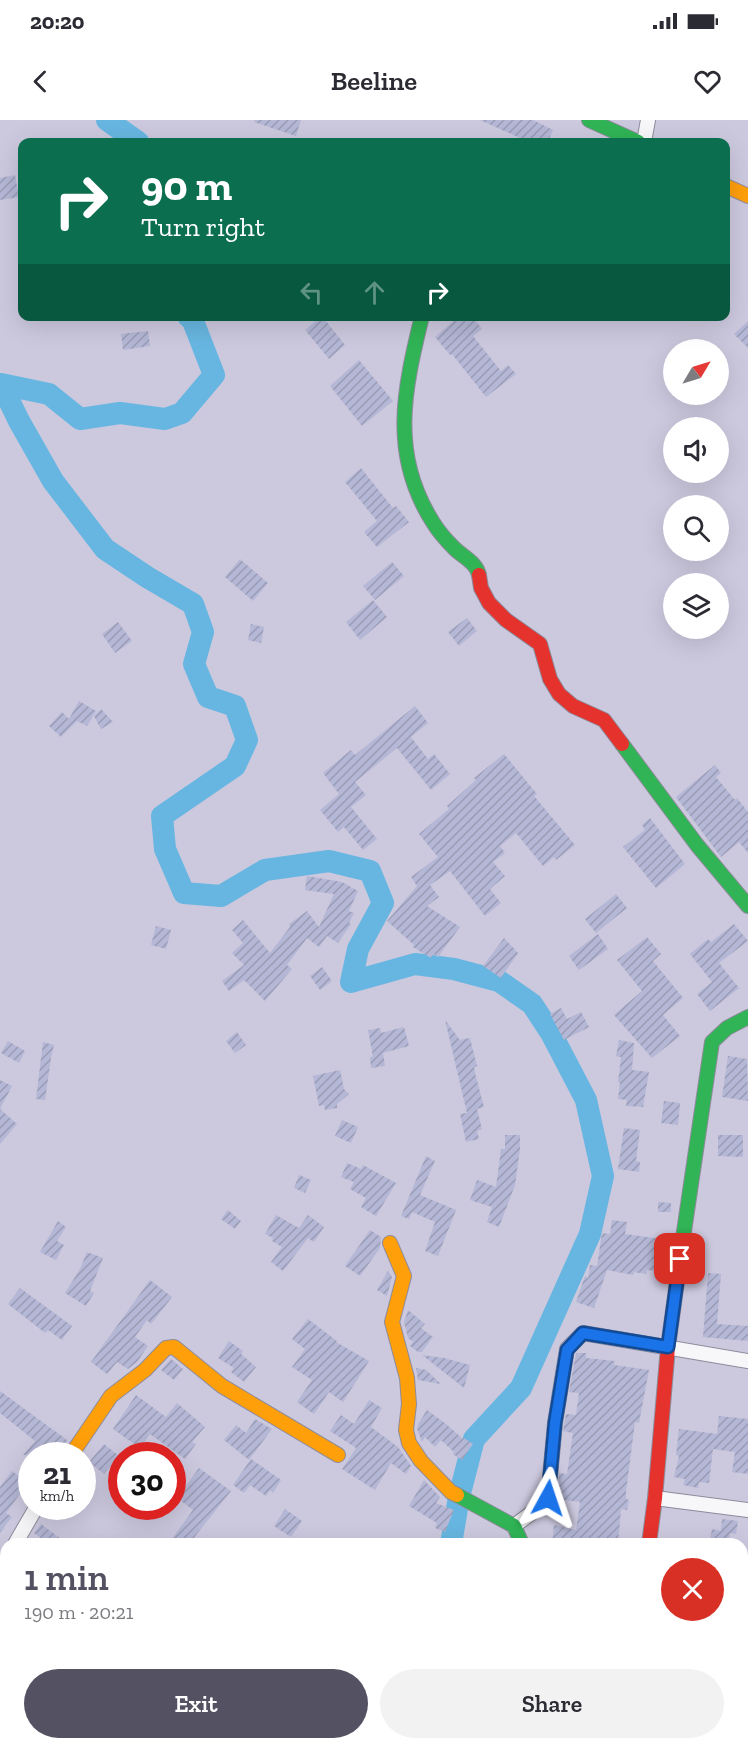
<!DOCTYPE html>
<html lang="en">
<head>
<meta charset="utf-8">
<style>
  :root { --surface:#fff; --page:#f2f2f3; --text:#2b2b33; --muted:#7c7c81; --accent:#545162 }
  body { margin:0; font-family:"Zilla Slab",serif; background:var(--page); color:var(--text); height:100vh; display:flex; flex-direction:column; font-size:22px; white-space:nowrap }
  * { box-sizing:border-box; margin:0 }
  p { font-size:20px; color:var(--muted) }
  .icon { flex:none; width:33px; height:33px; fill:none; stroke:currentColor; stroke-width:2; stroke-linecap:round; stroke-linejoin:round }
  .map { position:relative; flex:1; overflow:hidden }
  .drawer { position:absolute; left:0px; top:1418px; width:748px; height:212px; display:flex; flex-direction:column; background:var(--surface); border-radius:18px 18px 0 0; box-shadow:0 6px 24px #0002 }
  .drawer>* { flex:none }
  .guide { position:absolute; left:18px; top:18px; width:712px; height:183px; border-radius:12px; box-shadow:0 6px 24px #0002; background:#0b6e4f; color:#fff; overflow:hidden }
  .needle { width:39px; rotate:52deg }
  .fabs { position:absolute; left:663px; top:219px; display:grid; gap:12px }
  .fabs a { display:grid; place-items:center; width:66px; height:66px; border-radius:50%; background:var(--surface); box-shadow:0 6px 24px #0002; font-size:30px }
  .speed { position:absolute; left:18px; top:1322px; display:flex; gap:12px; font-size:30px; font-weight:700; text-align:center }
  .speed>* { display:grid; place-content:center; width:78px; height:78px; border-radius:50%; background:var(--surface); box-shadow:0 6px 24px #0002; line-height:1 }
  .speed small { font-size:15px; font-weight:400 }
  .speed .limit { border:9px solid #d22; background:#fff; color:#111 }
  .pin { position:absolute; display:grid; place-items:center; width:51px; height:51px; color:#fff; margin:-26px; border-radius:12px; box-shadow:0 3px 9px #0006 }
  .me { position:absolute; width:66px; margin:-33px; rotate:5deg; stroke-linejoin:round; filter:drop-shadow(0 0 4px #0008) }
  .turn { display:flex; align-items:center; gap:21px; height:126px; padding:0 24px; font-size:27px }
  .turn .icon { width:78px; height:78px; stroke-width:2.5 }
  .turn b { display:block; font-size:42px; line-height:51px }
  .lanes { display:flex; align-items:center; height:57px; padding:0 24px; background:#0003; justify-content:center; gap:30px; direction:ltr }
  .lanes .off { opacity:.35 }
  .round { display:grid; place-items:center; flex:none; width:63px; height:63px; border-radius:32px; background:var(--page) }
  .head { display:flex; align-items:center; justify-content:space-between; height:102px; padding:0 24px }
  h1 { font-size:36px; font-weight:600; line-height:45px; color:var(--accent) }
  .primary-button { display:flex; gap:12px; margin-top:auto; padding:12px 24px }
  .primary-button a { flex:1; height:69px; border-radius:36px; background:var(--accent); color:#fff; font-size:24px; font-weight:600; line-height:69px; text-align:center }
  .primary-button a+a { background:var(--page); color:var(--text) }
  .status { display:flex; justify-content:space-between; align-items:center; height:42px; padding:0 30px; background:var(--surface); direction:ltr }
  .status svg { height:16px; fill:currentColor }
  header { display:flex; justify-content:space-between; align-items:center; height:78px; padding:0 24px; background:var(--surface); font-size:27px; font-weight:600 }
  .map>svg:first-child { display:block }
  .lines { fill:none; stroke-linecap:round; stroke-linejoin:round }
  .river { stroke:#67b6e1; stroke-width:22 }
  .building { fill:url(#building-hatch) }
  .street-casing { stroke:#8e8b9b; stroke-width:16 }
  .fast-casing { stroke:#8e8b9b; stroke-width:16 }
  .slow-casing { stroke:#8e8b9b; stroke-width:16 }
  .jam-casing { stroke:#8e8b9b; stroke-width:16 }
  .street { stroke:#f7f7fa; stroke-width:14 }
  .fast { stroke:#30b455; stroke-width:14 }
  .slow { stroke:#ff9f0a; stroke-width:14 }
  .jam { stroke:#e5322d; stroke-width:14 }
  .route-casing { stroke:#114b97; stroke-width:15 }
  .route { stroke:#1a73e8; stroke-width:10 }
</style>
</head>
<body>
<div class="status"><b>20:20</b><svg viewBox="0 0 49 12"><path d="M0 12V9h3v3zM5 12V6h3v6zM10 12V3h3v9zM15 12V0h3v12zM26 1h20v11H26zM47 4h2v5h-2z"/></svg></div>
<header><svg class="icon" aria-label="back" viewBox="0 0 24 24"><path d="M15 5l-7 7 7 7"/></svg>Beeline<svg class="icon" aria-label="heart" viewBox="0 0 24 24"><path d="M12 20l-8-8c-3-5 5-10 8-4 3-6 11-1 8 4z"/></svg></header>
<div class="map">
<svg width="748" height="1628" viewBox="0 0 748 1628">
  <defs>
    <pattern id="building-hatch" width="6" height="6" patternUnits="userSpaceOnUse" patternTransform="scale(1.5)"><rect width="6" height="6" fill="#b4b7d5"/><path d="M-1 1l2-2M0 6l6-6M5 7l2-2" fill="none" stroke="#9a9cb6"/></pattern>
  </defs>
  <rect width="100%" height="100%" fill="#ccc8de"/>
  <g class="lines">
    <path class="river" d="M 107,0 L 138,22
      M 188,196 L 193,201 L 214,255 L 182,293 L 165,299 L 120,293 L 80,299 L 49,274 L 1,264 L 19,301 L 53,361 L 105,429 L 147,457 L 193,484 L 203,512 L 194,544 L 208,577 L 235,586 L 247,620 L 235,646 L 162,696 L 165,729 L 184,773 L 221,776 L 265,750 L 329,741 L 370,751 L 383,783 L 358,829 L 351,862 L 415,844 L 454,849 L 499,861 L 532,884 L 551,913 L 586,980 L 603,1056 L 590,1114 L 521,1268 L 474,1319 L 459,1377 L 451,1424
      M 362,1628 L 364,1623"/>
  </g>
  <path class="building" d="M 255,0 L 301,0 L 296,16 L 254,2 Z
    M 480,0 L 533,0 L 553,10 L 548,22 L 529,22 Z
    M 15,55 L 19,77 L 0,80 L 0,58 Z
    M 322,196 L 345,225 L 329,239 L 305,210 Z
    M 459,196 L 472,196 L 482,209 L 473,216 L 501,251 L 508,245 L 516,254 L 486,277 L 452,234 L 450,235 L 435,217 Z
    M 748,201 L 748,228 L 734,214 Z
    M 148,211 L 150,226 L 123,230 L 121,214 Z
    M 359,240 L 393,281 L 362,306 L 330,266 Z
    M 361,348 L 393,388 L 396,386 L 409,402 L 377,427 L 364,412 L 377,401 L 345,362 Z
    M 240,439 L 268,463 L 253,481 L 225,457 Z
    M 392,442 L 404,456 L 375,480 L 363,466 Z
    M 373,480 L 387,497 L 360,520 L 346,502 Z
    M 467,498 L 477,511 L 459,526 L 448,512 Z
    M 118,502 L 132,521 L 115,533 L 102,514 Z
    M 251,504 L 264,507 L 261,523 L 248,520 Z
    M 79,581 L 96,591 L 87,606 L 77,601 L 61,617 L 49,606 L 62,592 L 69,599 Z
    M 415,586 L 428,603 L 411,617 L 428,639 L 434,634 L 450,654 L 431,670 L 397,628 L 355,662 L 366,675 L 351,687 L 377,719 L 363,730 L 344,707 L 338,712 L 320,690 L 339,674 L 323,653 L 351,630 L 355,635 Z
    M 101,589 L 113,602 L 101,609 L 94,596 Z
    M 504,634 L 537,674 L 534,676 L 575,725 L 556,740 L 554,737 L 543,746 L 516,713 L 500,726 L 505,733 L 493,742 L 505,756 L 490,769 L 501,783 L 485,796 L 450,751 L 430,765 L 439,777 L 427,786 L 460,807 L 438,837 L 433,834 L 431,838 L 413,827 L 414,825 L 387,801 L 417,766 L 411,757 L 438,737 L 419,714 L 449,689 L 447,686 L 476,660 L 474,658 Z
    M 715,645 L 721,653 L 716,657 L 735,680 L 737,678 L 748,692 L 748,733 L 739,722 L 721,737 L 676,677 Z
    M 650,698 L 685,744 L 656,768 L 623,727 L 645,710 L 642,705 Z
    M 307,756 L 342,762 L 358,771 L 349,791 L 354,793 L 349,803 L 351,804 L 338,823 L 327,816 L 319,827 L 307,818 L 287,845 L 292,849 L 265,881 L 244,860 L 229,871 L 222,861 L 244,845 L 232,833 L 243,823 L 232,810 L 243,800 L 270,833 L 290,807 L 289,804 L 307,791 L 319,807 L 334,774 L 305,770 Z
    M 616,774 L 627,788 L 596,813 L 585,799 Z
    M 734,804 L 748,821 L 719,843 L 739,868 L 710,891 L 697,874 L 712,862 L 690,834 L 708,819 L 711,822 Z
    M 156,806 L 171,810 L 166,829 L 151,825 Z
    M 598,814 L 608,829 L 579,850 L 569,836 Z
    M 647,817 L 661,834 L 653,841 L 683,878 L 663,895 L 680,916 L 652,938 L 614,895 L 642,871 L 617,840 Z
    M 504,818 L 518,833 L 501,858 L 483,846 Z
    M 322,847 L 332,861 L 320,870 L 310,856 Z
    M 561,888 L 567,899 L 581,892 L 589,907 L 564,920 L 550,894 Z
    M 445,900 L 460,920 L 470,918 L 477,946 L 474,947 L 476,957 L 484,987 L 477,989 L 482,1009 L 477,1011 L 479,1019 L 466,1022 L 460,994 L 467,993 Z
    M 404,907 L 409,926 L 383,933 L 385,946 L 371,948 L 370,937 L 373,937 L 368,910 L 380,908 L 381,913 Z
    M 237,912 L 246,925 L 235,933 L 226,921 Z
    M 619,920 L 634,923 L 632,950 L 649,952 L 643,987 L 626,986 L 627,980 L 618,979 L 620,963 L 618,962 L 621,937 L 616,936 Z
    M 8,921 L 25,931 L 19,943 L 1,933 Z
    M 43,922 L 54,925 L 51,938 L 45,980 L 36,979 Z
    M 728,936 L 747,939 L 748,981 L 722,977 Z
    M 340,950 L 344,969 L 349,974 L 337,984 L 337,988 L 325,990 L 324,985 L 319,986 L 313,956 Z
    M 0,960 L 12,966 L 0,989 L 17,1004 L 0,1024 Z
    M 664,981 L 680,983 L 678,1005 L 661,1003 Z
    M 342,1000 L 358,1007 L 351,1023 L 335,1016 Z
    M 624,1008 L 640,1010 L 636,1041 L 640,1042 L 639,1052 L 618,1049 Z
    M 505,1015 L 520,1015 L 520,1029 L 515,1065 L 499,1107 L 487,1102 L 492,1087 L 470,1080 L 477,1060 L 496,1067 L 501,1029 L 505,1029 Z
    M 718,1015 L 743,1015 L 743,1037 L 718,1036 Z
    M 426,1036 L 435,1041 L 420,1075 L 456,1090 L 438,1136 L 425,1131 L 435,1102 L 412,1092 L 409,1099 L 401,1096 Z
    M 347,1043 L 361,1049 L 363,1045 L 396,1063 L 376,1096 L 361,1087 L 366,1078 L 350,1069 L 354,1062 L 341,1057 Z
    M 299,1055 L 311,1060 L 305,1073 L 294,1068 Z
    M 658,1082 L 671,1083 L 671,1092 L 658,1092 Z
    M 228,1090 L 241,1101 L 235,1109 L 221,1099 Z
    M 276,1095 L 299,1108 L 308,1095 L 324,1107 L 314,1122 L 308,1118 L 283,1151 L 271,1142 L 282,1127 L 272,1121 L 273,1118 L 265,1114 Z
    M 612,1100 L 627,1102 L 625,1114 L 669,1120 L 665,1152 L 647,1150 L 646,1154 L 634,1152 L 633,1155 L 607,1150 L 594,1188 L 576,1182 L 585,1156 L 588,1158 L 590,1145 L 597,1146 L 602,1113 L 610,1114 Z
    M 58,1101 L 66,1107 L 57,1121 L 64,1125 L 56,1140 L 40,1132 Z
    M 370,1110 L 381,1117 L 380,1128 L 360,1156 L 345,1146 Z
    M 87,1132 L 103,1138 L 90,1171 L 94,1173 L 86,1186 L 65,1173 L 80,1149 Z
    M 388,1151 L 392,1157 L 387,1176 L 377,1170 Z
    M 708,1153 L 721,1154 L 717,1204 L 748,1206 L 748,1221 L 703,1217 Z
    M 150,1160 L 172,1177 L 151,1204 L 147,1200 L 135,1217 L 148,1226 L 137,1242 L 128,1249 L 117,1242 L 107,1254 L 91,1242 Z
    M 20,1168 L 72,1206 L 62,1220 L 48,1210 L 45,1213 L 8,1184 Z
    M 408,1190 L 425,1204 L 421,1208 L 433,1217 L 422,1232 L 418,1232 L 410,1226 L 413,1222 L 408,1218 L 404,1202 Z
    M 308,1199 L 337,1221 L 336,1222 L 369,1241 L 343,1282 L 329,1272 L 314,1294 L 297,1282 L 312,1260 L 292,1247 L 305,1229 L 292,1219 Z
    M 229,1221 L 243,1231 L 241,1234 L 256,1247 L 244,1262 L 231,1252 L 234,1248 L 218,1238 Z
    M 576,1233 L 586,1233 L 586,1238 L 615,1241 L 614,1245 L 649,1250 L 639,1303 L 635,1302 L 626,1372 L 626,1379 L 629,1380 L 627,1390 L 621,1389 L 618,1424 L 552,1424 L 554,1405 L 576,1410 L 580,1382 L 557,1379 L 559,1353 L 567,1354 L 573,1313 L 563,1311 L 566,1294 L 576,1295 L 579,1273 L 569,1272 Z
    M 422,1235 L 444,1238 L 470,1245 L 464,1268 Z
    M 171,1239 L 183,1249 L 174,1260 L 161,1250 Z
    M 416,1248 L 426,1250 L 441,1264 L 418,1260 Z
    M 0,1271 L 67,1320 L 60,1335 L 23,1335 L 35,1321 L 0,1293 Z
    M 136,1275 L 166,1297 L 177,1283 L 205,1307 L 192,1322 L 196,1324 L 185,1339 L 150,1314 L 140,1328 L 113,1309 Z
    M 369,1280 L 382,1288 L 371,1307 L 398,1327 L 411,1346 L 406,1354 L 391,1343 L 375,1370 L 342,1349 L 356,1328 L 330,1311 L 341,1295 L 354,1304 Z
    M 427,1290 L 446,1304 L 463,1319 L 464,1318 L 473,1324 L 462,1340 L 453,1334 L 454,1332 L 441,1320 L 435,1327 L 425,1317 L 422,1322 L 417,1309 L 418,1304 Z
    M 719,1296 L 748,1299 L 748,1354 L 732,1352 L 735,1332 L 713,1329 L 709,1363 L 699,1362 L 698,1368 L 683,1365 L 685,1359 L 674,1357 L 679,1336 L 676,1335 L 679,1309 L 717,1314 Z
    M 255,1299 L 272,1309 L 249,1340 L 224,1320 L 236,1305 L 246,1313 Z
    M 104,1324 L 119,1336 L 104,1354 L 89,1342 Z
    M 251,1339 L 281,1360 L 273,1373 L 270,1370 L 266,1376 L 250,1365 L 244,1373 L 233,1365 Z
    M 199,1348 L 231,1371 L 189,1424 L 168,1424 L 193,1390 L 177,1378 Z
    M 12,1351 L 28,1363 L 6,1393 L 12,1397 L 0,1413 L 0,1367 Z
    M 424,1360 L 440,1377 L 436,1383 L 454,1390 L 445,1412 L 435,1408 L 437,1403 L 409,1386 Z
    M 285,1389 L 302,1401 L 291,1417 L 274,1406 Z
    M 722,1399 L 738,1401 L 736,1414 L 730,1413 L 729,1424 L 709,1424 L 712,1409 L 721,1411 Z
    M 41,1404 L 68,1424 L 49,1424 L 34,1413 Z"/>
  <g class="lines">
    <g class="street-casing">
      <path id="street" d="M 644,22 L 648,0
        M 655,1378 L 748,1390
        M 514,1406 L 545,1383 L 548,1378 L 555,1303 L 567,1229 L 583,1213 L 748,1241
        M 15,1424 L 37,1386
        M 0,1457 L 2,1446 L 6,1439
        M 742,1505 L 748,1505
        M 500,1628 L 502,1623
        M 626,1628 L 627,1623"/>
    </g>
    <g class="fast-casing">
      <path id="fast" d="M 589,0 L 638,22
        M 422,196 C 404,270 389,335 434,404 C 439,412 447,421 454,428 C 463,437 476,442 479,455
        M 622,624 L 697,725 L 748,786
        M 682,1125 L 712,922 L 727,908 L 748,897
        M 457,1375 L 514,1406 L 522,1424"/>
    </g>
    <g class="slow-casing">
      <path id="slow" d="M 726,66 L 748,76
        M 390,1123 L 404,1156 L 392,1202 L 407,1258 L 409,1284 L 406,1310 L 409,1323 L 421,1341 L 451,1372 L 457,1375
        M 71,1335 L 111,1276 L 145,1250 L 166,1228 L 174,1227 L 222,1266 L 338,1335"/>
    </g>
    <g class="jam-casing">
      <path id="jam" d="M 479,455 L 481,468 L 489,483 L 506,500 L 540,524 L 550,559 L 559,574 L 573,586 L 604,600 L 622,624
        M 649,1424 L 655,1378 L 668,1227 L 682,1125"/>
    </g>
    <use href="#street" class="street"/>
    <use href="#fast" class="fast"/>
    <use href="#slow" class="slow"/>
    <use href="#jam" class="jam"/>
  </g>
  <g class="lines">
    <g class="route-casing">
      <path id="route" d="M 548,1378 L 555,1303 L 567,1230 L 583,1213 L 668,1227 L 680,1139"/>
    </g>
    <use href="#route" class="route"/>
  </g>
</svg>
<div class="fabs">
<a><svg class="needle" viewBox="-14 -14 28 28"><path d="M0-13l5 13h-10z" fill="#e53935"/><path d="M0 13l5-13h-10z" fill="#7c7c81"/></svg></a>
<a><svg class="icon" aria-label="sound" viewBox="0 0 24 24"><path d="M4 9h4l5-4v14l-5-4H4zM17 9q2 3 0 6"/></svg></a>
<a><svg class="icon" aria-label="search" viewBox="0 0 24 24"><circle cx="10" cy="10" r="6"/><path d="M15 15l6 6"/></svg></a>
<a><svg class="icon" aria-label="layers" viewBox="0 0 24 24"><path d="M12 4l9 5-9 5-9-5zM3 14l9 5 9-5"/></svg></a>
</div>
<div class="speed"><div>21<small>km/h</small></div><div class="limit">30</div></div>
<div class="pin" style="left:680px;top:1139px;background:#d93025"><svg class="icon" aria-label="arrive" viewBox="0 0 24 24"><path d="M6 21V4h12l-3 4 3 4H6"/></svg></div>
<svg class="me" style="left:548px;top:1378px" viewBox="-20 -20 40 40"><path d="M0-17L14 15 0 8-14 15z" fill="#1a73e8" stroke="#fff" stroke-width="4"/></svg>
<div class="guide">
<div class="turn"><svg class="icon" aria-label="right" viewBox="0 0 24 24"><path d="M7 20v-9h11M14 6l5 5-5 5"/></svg><div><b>90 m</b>Turn right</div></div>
<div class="lanes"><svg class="icon off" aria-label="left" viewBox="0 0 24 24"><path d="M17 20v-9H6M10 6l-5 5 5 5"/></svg><svg class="icon off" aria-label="ahead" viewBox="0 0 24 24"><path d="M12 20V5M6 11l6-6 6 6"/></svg><svg class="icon" aria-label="right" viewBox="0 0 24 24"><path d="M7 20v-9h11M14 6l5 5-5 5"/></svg></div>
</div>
<section class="drawer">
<div class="head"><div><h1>1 min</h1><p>190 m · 20:21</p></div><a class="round" style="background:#d93025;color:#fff"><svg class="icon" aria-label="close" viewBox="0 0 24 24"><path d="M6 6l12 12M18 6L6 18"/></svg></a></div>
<div class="primary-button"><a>Exit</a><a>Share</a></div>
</section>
</div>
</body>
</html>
